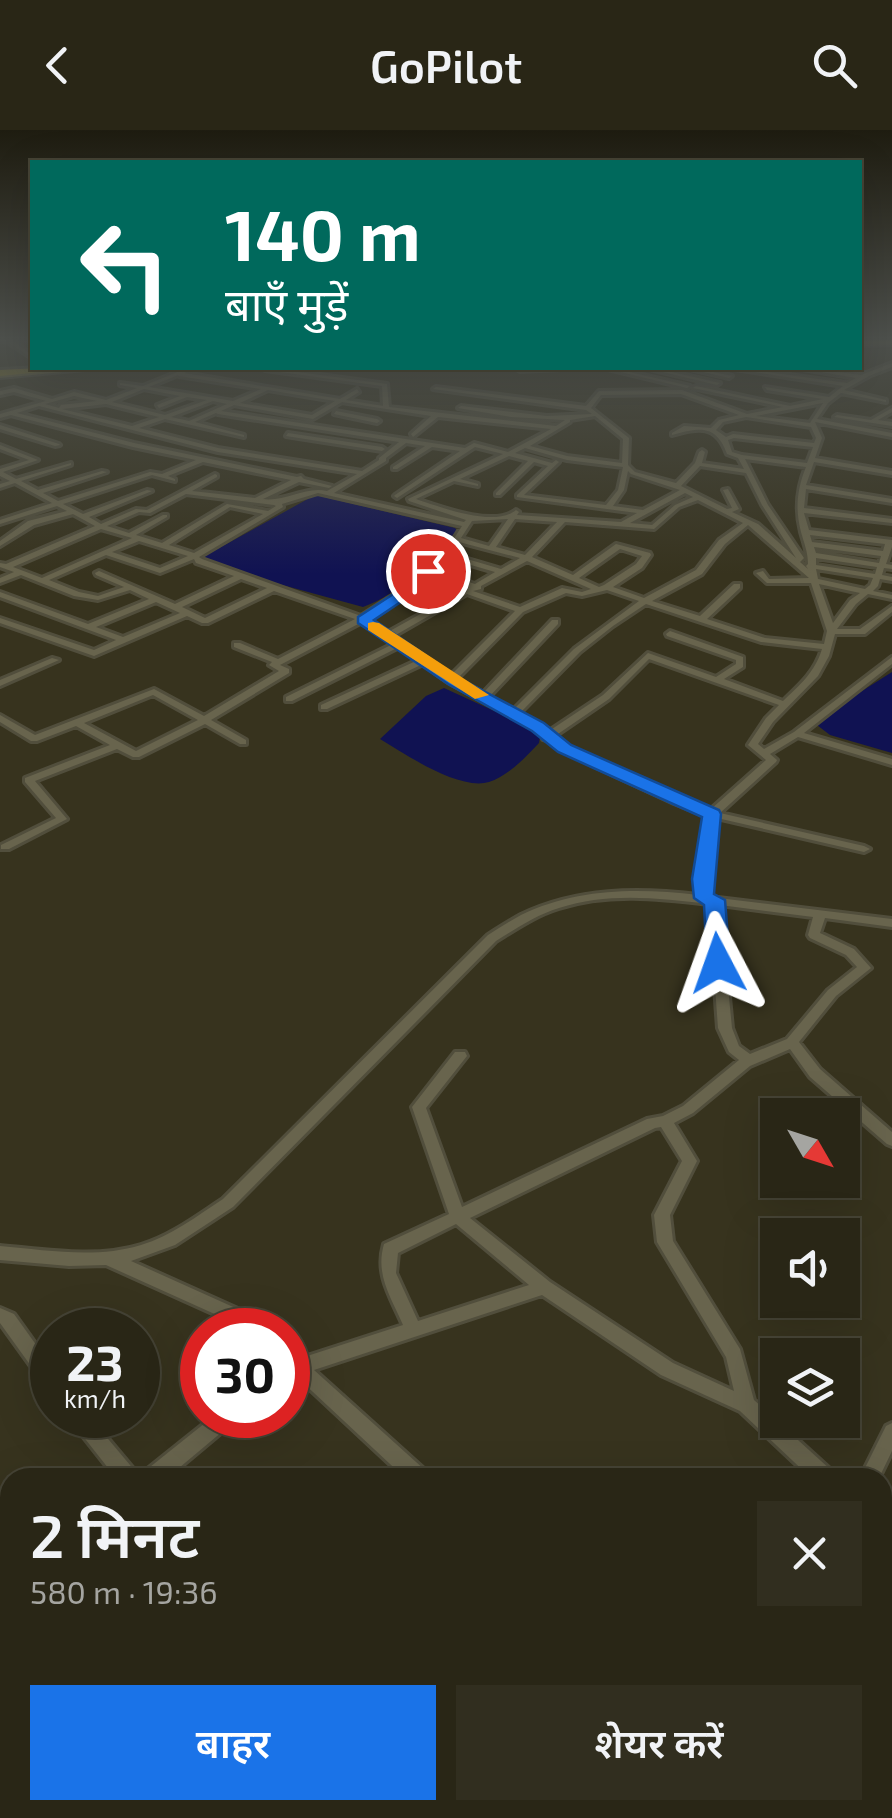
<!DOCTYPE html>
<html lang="hi">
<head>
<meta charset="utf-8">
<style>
  :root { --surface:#292616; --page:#312e1f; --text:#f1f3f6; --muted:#a5a5a1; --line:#454335; --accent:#1a73e8 }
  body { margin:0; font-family:"Exo 2","Noto Sans Devanagari",sans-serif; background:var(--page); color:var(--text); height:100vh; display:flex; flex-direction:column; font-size:38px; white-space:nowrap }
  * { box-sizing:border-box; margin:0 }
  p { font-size:32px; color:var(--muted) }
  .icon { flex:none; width:55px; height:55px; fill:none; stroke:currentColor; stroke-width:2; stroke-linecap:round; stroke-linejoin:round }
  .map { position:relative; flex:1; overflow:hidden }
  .side { position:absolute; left:0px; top:1338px; width:892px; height:352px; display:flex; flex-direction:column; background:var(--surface); border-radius:30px 30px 0 0; box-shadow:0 10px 40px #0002,0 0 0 2px var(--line) }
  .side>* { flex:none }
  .banner { position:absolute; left:30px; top:30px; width:832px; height:210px; border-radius:0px; box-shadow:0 10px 40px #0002,0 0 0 2px var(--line); background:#00695c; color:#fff; overflow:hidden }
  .needle { width:65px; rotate:129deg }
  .fabs { position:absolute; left:760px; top:968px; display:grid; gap:20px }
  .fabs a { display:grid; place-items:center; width:100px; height:100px; border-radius:0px; background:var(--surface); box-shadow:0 10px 40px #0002,0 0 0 2px var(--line); font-size:50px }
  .speed { position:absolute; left:30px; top:1178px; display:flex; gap:20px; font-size:50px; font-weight:700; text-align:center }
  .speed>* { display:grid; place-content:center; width:130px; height:130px; border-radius:50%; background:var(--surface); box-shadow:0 10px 40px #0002,0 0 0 2px var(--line); line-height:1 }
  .speed small { font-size:25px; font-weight:400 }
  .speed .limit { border:15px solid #d22; background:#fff; color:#111 }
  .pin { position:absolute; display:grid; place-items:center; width:85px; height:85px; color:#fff; margin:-42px; border:5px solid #fff; border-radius:50%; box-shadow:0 2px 10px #0007 }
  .me { position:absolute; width:110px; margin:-55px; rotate:356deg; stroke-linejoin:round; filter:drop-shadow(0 0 8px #0008) }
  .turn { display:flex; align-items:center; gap:35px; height:210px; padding:0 30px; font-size:45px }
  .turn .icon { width:130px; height:130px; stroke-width:2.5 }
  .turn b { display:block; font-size:70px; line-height:85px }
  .round { display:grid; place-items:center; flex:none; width:105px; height:105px; border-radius:0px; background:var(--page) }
  .summary { display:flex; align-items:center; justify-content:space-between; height:170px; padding:0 30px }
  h1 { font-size:60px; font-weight:600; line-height:75px }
  .primary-button { display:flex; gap:20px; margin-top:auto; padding:20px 30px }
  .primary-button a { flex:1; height:115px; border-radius:0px; background:var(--accent); color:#fff; font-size:40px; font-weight:600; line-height:115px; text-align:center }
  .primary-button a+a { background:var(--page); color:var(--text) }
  header { display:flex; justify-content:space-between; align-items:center; height:130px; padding:0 30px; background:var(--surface); font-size:45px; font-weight:600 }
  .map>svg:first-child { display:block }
  .water { fill:#101252 }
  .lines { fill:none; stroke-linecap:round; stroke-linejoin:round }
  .street-casing { stroke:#514e3c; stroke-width:6 }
  .secondary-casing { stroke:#514e3c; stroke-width:4 }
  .highway-casing { stroke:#514e3c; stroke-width:6 }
  .street { fill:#68644d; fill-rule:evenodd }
  .secondary { fill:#787141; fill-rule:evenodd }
  .highway { fill:#9e8e26; fill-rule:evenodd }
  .route { fill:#1a73e8; stroke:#114b97; stroke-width:2.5 }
  .slow { fill:#f59e0b }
</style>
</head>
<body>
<header><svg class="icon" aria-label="back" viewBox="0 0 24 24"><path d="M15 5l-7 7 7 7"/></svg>GoPilot<svg class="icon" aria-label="search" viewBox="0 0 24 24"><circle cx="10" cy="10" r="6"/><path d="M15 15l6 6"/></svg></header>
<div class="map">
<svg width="892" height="1688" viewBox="0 0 892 1688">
  <rect width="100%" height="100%" fill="#37331e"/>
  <path class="water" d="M 315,365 L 455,398 L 459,403 C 431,430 400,464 363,477 L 227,440 L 203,427 Z
    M 892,542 L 892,623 L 830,605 L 813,592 Z
    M 444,558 L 531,598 L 540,606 L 539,613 C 526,627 508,646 489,652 C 459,661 405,624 380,609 L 426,566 Z"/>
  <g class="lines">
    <g class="street-casing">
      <path id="street" d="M 9,208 L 32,225 L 32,228 L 6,211 L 0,211 L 0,209 Z
        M 892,233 L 892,237 L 871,245 L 844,260 L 886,270 L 886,272 L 841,263 L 828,273 L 817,289 L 892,303 L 892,307 L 815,292 L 822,308 L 815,328 L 892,341 L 892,345 L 814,332 L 806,355 L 892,369 L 892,373 L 806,359 L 804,378 L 892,389 L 892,393 L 804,383 L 809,400 L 892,410 L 892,417 L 886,434 L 892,435 L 892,439 L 884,438 L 882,445 L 892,447 L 892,451 L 880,449 L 878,456 L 873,461 L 892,465 L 892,469 L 868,464 L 856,474 L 837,499 L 860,499 L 892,476 L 892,482 L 865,504 L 835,504 L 829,526 L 818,546 L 773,592 L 758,614 L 764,619 L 794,602 L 892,527 L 892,534 L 804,603 L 892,629 L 892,635 L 798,607 L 770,624 L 777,630 L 776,632 L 720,683 L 864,716 L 870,719 L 864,722 L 717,688 L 709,749 L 710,767 L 892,789 L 892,797 L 825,788 L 820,803 L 854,819 L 871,838 L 836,866 L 799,912 L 820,939 L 892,1002 L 892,1016 L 887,1014 L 810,947 L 790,919 L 750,936 L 693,983 L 674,993 L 697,1031 L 670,1085 L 673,1111 L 740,1219 L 754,1270 L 832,1341 L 834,1348 L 811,1348 L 740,1281 L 661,1245 L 542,1165 L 314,1240 L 426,1341 L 428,1348 L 405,1348 L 298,1248 L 288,1253 L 288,1219 L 294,1221 L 301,1228 L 403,1195 C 391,1167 375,1145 384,1114 L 449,1084 L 412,977 L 455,922 L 465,922 L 467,926 L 426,978 L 462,1077 L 647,989 L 663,986 L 683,976 L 739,930 L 729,922 L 718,898 L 709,774 C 659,768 607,762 559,778 C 536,785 517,798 496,811 L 233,1077 L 175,1115 L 131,1131 L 251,1185 L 263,1195 L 265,1200 L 245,1200 L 239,1195 L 106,1135 L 69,1136 L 0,1130 L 0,1116 C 46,1120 96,1129 141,1115 C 171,1106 197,1086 223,1069 L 488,805 C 499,798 510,791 521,785 C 577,758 638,758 698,765 L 697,749 L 706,686 L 674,673 L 562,621 L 547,610 L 543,609 L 542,605 L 535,599 L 448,552 L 423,534 L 327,579 L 321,579 L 321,575 L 418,530 L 399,517 L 292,571 L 286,571 L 286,567 L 393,514 L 362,492 L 280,535 L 289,539 L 289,543 L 211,590 L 246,610 L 246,614 L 240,614 L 205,594 L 139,627 L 133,627 L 117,619 L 35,651 L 67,689 L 9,719 L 1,719 L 1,715 L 56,688 L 25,652 L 25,648 L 110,615 L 76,596 L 37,611 L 31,611 L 0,592 L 0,585 L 35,605 L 154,559 L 204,586 L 279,541 L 269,535 L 272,532 L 234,517 L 234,513 L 240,513 L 278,529 L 355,489 L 274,461 L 208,493 L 202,493 L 187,486 L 94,526 L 0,493 L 0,488 L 94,520 L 116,510 L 0,467 L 0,462 L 88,494 L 149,469 L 130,460 L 98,470 L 74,466 L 21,445 L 0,453 L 0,448 L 14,442 L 0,437 L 0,433 L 6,434 L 95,396 L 73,384 L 34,395 L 0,416 L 0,411 L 28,391 L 67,381 L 57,376 L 0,394 L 0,390 L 52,373 L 15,353 L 0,358 L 0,354 L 10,351 L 0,346 L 0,339 L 29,330 L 0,319 L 0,315 L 38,330 L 3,342 L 16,349 L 71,333 L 71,335 L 21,351 L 38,360 L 102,341 L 107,342 L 43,363 L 58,371 L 150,342 L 162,344 L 196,330 L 133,317 L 11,285 L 0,288 L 0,284 L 46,271 L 14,262 L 0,265 L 0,261 L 14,258 L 52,269 L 74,262 L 106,270 L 137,258 L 120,255 L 120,253 L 143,256 L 185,239 L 188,241 L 184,243 L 340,269 L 357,259 L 359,262 L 346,270 L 383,276 L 382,256 L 265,240 L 268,238 L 387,254 L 389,277 L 556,296 L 565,290 L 511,287 L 458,278 L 461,276 L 547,286 L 592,284 L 586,280 L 433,259 L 436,257 L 586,276 L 599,261 L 682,260 L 747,284 L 783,277 L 693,258 L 696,256 L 790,276 L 823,269 L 767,260 L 765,257 L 829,267 L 843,256 L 729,238 L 739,238 L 847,253 L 856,248 L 797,238 L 807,238 L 861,245 ZM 178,245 L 179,246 L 261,259 L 233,271 L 149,257 ZM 144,259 L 180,266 L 157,275 L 159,278 L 187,267 L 207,270 L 165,285 L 112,272 ZM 268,260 L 335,271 L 312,285 L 240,273 ZM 681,264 L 739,285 L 719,290 L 711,298 L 684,296 L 672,303 L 672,305 C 698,298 716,293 727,324 L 738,328 L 744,339 L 702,333 L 705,322 L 702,320 L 699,322 L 695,333 L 676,353 L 635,342 L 628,335 L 629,308 L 591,278 L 601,265 ZM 74,266 L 97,271 L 61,275 L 59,278 L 45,274 ZM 213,271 L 227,274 L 189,291 L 171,287 ZM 342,272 L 431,286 L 411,304 L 413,307 L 438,287 L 551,299 L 508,322 L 474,313 L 465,318 L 221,281 L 234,275 L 313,289 ZM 823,273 L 810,293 L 756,286 ZM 106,274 L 159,287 L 132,296 L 62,279 ZM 39,276 L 218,322 L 357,344 L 327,361 C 306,356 285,372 263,369 L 299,352 L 329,358 L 332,356 L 304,349 L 301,346 L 297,347 L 134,313 L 17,283 ZM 216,283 L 218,284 L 399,312 L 379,328 L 379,330 L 362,341 L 218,318 L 139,298 L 165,289 L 244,307 L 244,305 L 195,292 ZM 595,286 L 623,309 L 622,333 L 567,326 L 530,316 L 570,292 L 570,290 ZM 746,287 L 811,297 L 816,308 L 814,313 L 733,304 L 726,307 L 716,300 L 723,292 ZM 734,308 L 813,317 L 807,333 L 742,325 L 732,322 L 728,310 ZM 406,313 L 425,316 L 393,337 L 393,339 L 397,339 L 432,317 L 460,321 L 395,365 L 394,366 L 397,368 L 475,317 L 503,324 L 408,369 L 409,371 L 466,390 L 464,392 L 334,363 L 386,331 L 386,328 ZM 525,318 L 567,330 L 623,337 L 618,360 L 606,375 L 524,365 L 559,332 L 556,330 L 552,333 L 515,323 ZM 509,326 L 528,331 L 496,363 L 496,365 L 500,365 L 534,332 L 548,336 L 517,365 L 517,367 L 637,383 L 621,392 L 517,385 L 519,382 L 516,380 C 495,398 440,377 416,369 L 454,351 L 478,356 L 478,354 L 460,349 ZM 745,329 L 806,337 C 797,359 795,379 801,402 C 804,413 808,422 808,434 L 806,436 L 808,439 L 800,432 L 804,428 L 768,375 ZM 203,332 L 291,350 L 255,368 L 192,361 L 217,347 L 217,345 L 215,344 L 147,380 L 136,379 L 101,394 L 89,387 L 152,361 L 147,360 L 83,384 L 63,374 L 152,345 L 175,351 L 175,349 L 168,346 ZM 700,336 L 746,343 L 762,375 L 796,428 L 758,394 L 732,382 L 739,379 L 728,359 L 723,360 L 732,378 L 727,379 L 681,356 ZM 628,341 L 631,344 L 680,360 L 643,380 L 613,376 L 624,360 ZM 318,363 L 462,396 C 452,412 440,431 424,439 L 424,442 L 406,457 L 361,486 L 202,429 L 199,427 L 283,377 L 282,374 ZM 685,363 L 693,367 L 675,375 L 652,395 L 630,393 ZM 186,364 L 274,375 L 276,376 L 268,381 L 227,374 L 162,413 L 136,405 L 167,387 L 167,385 L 163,385 L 129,403 L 107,396 L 139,382 L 150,383 ZM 698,370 L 743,393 L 719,410 L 696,440 L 644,468 L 613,457 L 642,438 L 651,425 L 650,423 L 616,414 L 573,445 L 532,427 L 565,392 L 654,399 L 679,377 ZM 230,377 L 263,384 L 194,423 L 169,415 ZM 508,389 L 489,416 L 461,408 L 472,391 ZM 515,389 L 557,392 L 525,425 L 496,417 ZM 748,395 L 809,448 L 769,449 L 763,441 L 756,443 L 767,453 L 811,453 L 827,501 L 824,514 L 765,508 L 707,489 L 740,458 L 740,454 L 734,454 L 700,486 L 652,471 L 702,444 L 725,414 ZM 101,399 L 132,408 L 42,448 L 13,437 ZM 810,405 L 885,414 L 883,421 L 812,412 ZM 139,411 L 188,426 L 160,438 L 112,422 ZM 459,412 L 520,428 L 501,439 L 450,424 ZM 814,417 L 881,426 L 879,433 L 816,423 ZM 620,419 L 642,426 L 636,434 L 604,455 L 599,457 L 579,448 ZM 106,425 L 160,443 L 194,429 L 196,433 L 234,446 L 175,474 L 99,441 L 95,443 L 96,445 L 124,457 L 98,466 L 79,462 L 49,450 ZM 447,427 L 447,428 L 495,442 L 475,454 L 435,441 ZM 816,428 L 877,437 L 875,444 L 816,435 ZM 527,431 L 591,459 L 582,462 L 562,458 L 520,477 L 473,461 L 481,459 L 481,456 ZM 816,439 L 873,448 L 870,455 L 865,459 L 818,449 ZM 430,445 L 469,457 L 388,502 L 368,489 L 412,460 ZM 241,449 L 267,458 L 205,488 L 182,477 ZM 819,454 L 860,463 L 850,470 L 833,493 ZM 607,460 L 639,471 L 574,519 L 513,580 L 489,567 L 558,494 L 558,490 L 552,490 L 483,563 L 457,549 L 523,482 L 566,463 L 582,466 ZM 467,464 L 515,481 L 451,545 L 394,506 ZM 156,472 L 180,483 L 123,507 L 96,497 ZM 646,474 L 761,512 L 822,519 C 815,542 800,555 783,571 L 724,549 L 743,537 L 743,527 L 670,501 L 666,504 L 667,506 L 736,530 L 736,534 L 716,547 L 648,523 L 603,565 L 549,601 L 520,583 L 580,522 L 613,496 ZM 649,529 L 779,575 L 766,588 L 748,615 L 766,630 L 710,680 L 682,669 L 568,617 L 555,606 L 609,569 ZM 153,565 L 198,590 L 136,621 L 84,593 ZM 720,775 L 813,787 L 808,805 L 810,808 L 846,825 L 857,837 L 828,860 L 787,909 L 750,924 L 739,916 L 732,898 ZM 661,997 L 682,1031 L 654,1085 L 657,1112 L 726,1227 L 734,1261 L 673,1233 L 550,1152 L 470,1088 L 655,998 ZM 456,1094 L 529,1155 L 418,1191 L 396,1143 L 398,1123 Z
        M 520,238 L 582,238 L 520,241 L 517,239 Z
        M 604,238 L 612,238 L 690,256 L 687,258 Z
        M 646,238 L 654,238 L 720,253 L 717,255 Z
        M 686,238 L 694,238 L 732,246 L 729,248 Z
        M 892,278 L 892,282 L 878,290 L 892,292 L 892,296 L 834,287 L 837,285 L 871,290 Z
        M 336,281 L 377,289 L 380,291 L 377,293 L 334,284 Z
        M 0,295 L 59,314 L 60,315 L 55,316 L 0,299 Z
        M 288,303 L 382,317 L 385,319 L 382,321 L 286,306 Z
        M 52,528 L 59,530 L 0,556 L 0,550 Z
        M 0,1178 L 14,1184 L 52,1237 L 52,1259 L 46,1257 L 0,1193 Z
        M 68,1285 L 88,1285 L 135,1341 L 137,1348 L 116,1348 L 71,1291 Z
        M 215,1285 L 238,1285 L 235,1291 L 167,1348 L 143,1348 L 145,1341 Z
        M 892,1293 L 892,1321 L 879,1348 L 860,1348 L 886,1296 Z
        M 882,1381 L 892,1384 L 892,1404 L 882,1400 Z
        M 882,1490 C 892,1496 892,1514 892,1527 L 885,1524 L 882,1520 Z
        M 10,1620 L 10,1654 L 8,1658 L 0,1661 L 0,1628 L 2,1623 Z
        M 330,1680 L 358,1680 L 361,1688 L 333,1688 Z
        M 654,1680 L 677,1680 L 674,1688 L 651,1688 Z"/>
    </g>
    <g class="secondary-casing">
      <path id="secondary" d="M 892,211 L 892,215 L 860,216 L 860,212 Z
        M 80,238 L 106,238 L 0,248 L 0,244 Z"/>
    </g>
    <g class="highway-casing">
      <path id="highway" d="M 860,208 L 892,208 L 892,213 L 860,214 Z
        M 41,238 L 82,238 L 0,246 L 0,240 Z"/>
    </g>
    <use href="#street" class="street"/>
    <use href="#secondary" class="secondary"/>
    <use href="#highway" class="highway"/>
  </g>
  <linearGradient id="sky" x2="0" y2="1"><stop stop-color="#1e1c10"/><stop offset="0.47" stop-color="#4d504c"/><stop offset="1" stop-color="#4d504c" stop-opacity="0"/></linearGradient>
  <rect width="892" height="444" fill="url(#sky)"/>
  <path class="route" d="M 423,438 L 435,441 L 414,463 L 374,490 L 459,548 L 544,593 L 571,615 L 719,680 L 721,684 L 714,764 L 725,770 L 730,833 L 726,838 L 710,838 L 707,833 L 704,775 L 694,768 L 692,749 L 702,687 L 558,622 L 532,601 L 448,554 L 358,493 L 358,487 L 404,457 Z"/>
  <path class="slow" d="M 373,492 L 379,493 L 489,565 L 475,569 L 368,500 L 368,493 Z"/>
</svg>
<div class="fabs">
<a><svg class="needle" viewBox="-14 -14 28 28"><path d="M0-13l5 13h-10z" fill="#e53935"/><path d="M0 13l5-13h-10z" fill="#a5a5a1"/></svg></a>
<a><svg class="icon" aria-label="sound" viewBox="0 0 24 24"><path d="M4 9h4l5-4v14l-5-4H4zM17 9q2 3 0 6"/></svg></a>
<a><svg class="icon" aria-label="layers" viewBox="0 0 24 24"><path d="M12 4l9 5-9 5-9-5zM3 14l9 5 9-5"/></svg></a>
</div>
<div class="speed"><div>23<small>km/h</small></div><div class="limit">30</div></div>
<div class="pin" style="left:428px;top:441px;background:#d93025"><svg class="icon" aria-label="arrive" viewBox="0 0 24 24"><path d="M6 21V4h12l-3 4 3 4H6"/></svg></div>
<svg class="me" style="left:718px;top:833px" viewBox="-20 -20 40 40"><path d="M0-17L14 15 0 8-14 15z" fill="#1a73e8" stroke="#fff" stroke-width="4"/></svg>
<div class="banner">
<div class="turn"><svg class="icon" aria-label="left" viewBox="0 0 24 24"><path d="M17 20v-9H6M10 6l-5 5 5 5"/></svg><div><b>140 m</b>बाएँ मुड़ें</div></div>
</div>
<section class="side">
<div class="summary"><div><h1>2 मिनट</h1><p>580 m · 19:36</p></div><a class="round"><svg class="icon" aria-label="close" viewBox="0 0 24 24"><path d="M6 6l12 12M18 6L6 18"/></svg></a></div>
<div class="primary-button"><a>बाहर</a><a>शेयर करें</a></div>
</section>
</div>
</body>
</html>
